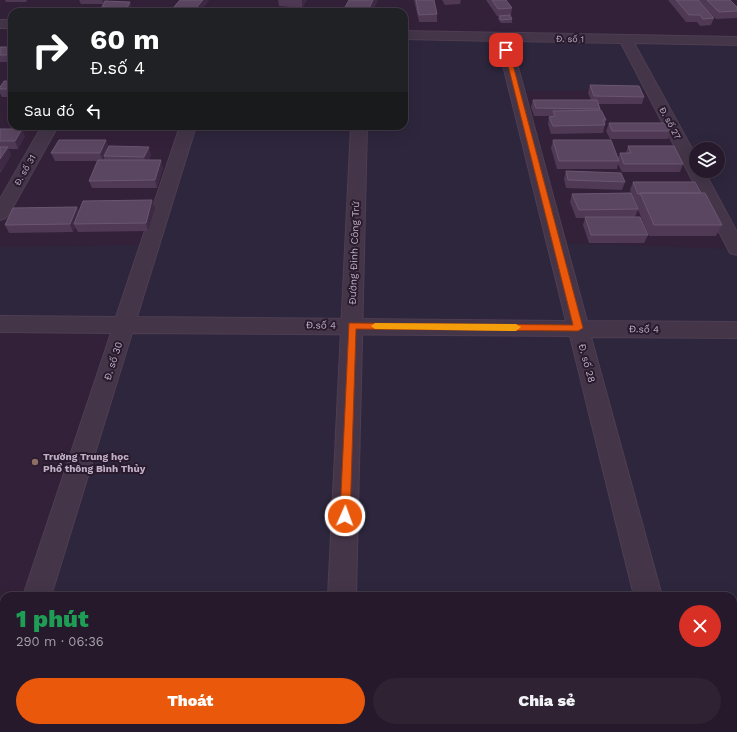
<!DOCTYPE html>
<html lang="vi">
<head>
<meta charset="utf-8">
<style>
  :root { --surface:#26192b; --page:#2e2233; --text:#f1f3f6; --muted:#a4a0a9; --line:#423847; --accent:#ea580c }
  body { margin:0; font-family:"Work Sans",sans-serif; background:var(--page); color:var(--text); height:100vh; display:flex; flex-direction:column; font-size:15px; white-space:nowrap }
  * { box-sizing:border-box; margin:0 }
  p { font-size:13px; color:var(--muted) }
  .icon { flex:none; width:22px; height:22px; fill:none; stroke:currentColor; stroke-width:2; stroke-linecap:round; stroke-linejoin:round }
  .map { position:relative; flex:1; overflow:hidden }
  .sheet { position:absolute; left:0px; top:592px; width:737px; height:140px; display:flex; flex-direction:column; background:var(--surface); border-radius:12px 12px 0 0; box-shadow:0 4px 16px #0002,0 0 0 1px var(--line) }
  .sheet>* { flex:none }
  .hud { position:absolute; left:8px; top:8px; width:400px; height:122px; border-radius:12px; box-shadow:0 4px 16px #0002,0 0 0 1px var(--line); background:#202124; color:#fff; overflow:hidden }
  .controls { position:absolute; left:689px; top:142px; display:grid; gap:8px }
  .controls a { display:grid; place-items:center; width:36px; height:36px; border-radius:50%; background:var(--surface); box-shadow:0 4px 16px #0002,0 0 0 1px var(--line); font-size:20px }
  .pin { position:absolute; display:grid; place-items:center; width:34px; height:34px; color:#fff; margin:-17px; border-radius:8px; box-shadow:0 2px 6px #0006 }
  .me { position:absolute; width:44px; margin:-22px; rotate:2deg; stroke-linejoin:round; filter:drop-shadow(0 0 3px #0008) }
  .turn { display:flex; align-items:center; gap:14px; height:84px; padding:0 16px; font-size:18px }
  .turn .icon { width:52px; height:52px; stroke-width:2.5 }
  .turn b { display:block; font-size:28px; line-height:34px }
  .then { display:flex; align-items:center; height:38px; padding:0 16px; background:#0003; gap:8px; font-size:15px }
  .round { display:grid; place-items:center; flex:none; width:42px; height:42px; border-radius:21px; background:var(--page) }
  .head { display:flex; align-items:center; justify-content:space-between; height:68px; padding:0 16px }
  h1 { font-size:24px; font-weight:800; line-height:30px; color:#1e9e55 }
  .primary-button { display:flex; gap:8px; margin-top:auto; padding:8px 16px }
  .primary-button a { flex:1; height:46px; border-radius:24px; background:var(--accent); color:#fff; font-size:16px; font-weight:800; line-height:46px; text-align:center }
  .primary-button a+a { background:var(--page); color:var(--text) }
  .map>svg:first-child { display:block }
  .green { fill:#2d263d; fill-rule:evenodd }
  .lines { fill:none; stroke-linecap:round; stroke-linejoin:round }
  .minor-casing { stroke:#4e3e52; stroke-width:2 }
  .tertiary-casing { stroke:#4e3e52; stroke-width:2 }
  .minor { fill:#443549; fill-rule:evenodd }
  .tertiary { fill:#443549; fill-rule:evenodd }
  .wall { fill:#4f3955 }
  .shaded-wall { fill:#3e2a45 }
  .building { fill:#5b4661; stroke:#6b5671 }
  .route { fill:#ea580c; stroke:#983908 }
  .slow { fill:#f59e0b }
  .education-dot { fill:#8d6e63; stroke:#291a2e; stroke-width:1.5 }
  .labels { text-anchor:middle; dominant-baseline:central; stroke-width:4; stroke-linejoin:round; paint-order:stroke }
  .far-street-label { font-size:9px; fill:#c1b0c5; stroke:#291a2e }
  .street-label { font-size:10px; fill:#c1b0c5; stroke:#291a2e }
  .poi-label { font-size:10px; font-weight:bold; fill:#c1b0c5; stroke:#291a2e; text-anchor:start }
</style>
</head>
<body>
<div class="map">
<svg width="737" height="732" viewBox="0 0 737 732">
  <rect width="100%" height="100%" fill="#332139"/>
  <path class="green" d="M 404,35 L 737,41 L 737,732 L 0,732 L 0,711 L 4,699 L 4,728 L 733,728 L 733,596 L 37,596 L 124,324 L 0,324 L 0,247 L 150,245 L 188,126 L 404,126 ZM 653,90 L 737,249 L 556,243 L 517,91 ZM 696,149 L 718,149 L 718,171 L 696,171 Z"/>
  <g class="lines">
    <g class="minor-casing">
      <path id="minor" d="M 0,20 L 12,20 L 12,28 L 0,28 Z
        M 404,31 L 737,37 L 737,45 L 634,43 L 696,156 L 696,171 L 704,171 L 737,232 L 737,255 L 730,253 L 728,249 L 621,43 L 511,41 L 587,321 L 737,322 L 737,338 L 591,337 L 662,596 L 634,596 L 570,336 L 132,333 L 51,596 L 23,596 L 111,333 L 0,332 L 0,316 L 116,317 L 180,126 L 196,126 L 137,317 L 566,321 L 497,41 L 404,39 Z
        M 42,126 L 58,126 L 9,214 L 6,218 L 0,220 L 0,199 Z
        M 4,683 L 4,725 L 0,727 L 0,685 Z
        M 666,728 L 698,728 L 699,732 L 667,732 Z"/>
    </g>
    <g class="tertiary-casing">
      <path id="tertiary" d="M 351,126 L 367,126 L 356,596 L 328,596 Z
        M 322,728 L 354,728 L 353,732 L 321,732 Z"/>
    </g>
    <use href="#minor" class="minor"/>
    <use href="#tertiary" class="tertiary"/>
  </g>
  <path class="wall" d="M 5,0 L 27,0 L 26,2 L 6,2 Z
    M 79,0 L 107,0 L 106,1 L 131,5 L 128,11 L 103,11 L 102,7 L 103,4 L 81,4 Z
    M 180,0 L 209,0 L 200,12 L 175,12 L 174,7 Z
    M 278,0 L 307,0 L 302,8 L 279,6 Z
    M 349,0 L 378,0 L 372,12 L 344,12 L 344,9 Z
    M 414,0 L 434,0 L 437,14 L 437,22 L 419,22 Z
    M 442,0 L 461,0 L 460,4 L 445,5 Z
    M 486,0 L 506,0 L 512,8 L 511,15 L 507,15 L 512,19 L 512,23 L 501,23 L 498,19 L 499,16 L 497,16 Z
    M 668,0 L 698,0 L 714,18 L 711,25 L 700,26 L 697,22 L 686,22 Z
    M 698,0 L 730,0 L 737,7 L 737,18 L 716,19 Z
    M 0,47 L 12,47 L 12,62 L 0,62 Z
    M 12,81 L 12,97 L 2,97 L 0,93 L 0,87 Z
    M 590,85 L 644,97 L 642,104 L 598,104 L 600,109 L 600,110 L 606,120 L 603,133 L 551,134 L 548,124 L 549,117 L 552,116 L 534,116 L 531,107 L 533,100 L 591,100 L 588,93 Z
    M 609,123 L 671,131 L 668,139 L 610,139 L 606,131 Z
    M 90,126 L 122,126 L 122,128 L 90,128 Z
    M 0,129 L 25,136 L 18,149 L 8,149 L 11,155 L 1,172 L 0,172 Z
    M 553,140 L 618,158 L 620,153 L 626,153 L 628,146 L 683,164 L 680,172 L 622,172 L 618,164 L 617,169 L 557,169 L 551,148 Z
    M 109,146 L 151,155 L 149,160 L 163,168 L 157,188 L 92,188 L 89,181 L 97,161 L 55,161 L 51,153 Z
    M 566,171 L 625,182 L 622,190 L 566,188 L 564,179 Z
    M 633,182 L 701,193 L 722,225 L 716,236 L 649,236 L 638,210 L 635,217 L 648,235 L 644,243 L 589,243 L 583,225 L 585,218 L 576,218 L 570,202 L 572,194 L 636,204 L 636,202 L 635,202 L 630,190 Z
    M 77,207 L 79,212 L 155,208 L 148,231 L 78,232 L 75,227 L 73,232 L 9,233 L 5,225 Z"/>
  <path class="shaded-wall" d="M 102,0 L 107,0 L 104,4 Z
    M 203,0 L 209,0 L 200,12 L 196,12 L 195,9 Z
    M 302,0 L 307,0 L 302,8 Z
    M 373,0 L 378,0 L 372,12 L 367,12 Z
    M 130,2 L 131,5 L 128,11 L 127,8 Z
    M 22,129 L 25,136 L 18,149 L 15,141 Z
    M 106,140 L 109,147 L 104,156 L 104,158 L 103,161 L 100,153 Z
    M 8,147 L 11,155 L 1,172 L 0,169 L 0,159 Z
    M 149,147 L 151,155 L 147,165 L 144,157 Z
    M 161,160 L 163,168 L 157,188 L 155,180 Z
    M 152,200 L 155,208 L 148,231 L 146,223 Z
    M 77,207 L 80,215 L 74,224 L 75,227 L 73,232 L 70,224 Z"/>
  <path class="building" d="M 180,0 L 203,0 L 195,9 L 174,7 Z
    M 349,0 L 373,0 L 367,12 L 344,9 Z
    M 416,0 L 434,0 L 437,14 L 419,15 Z
    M 492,0 L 506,0 L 512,8 L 498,9 Z
    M 676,0 L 698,0 L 714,18 L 703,19 L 700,15 L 689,15 Z
    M 707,0 L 730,0 L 737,7 L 737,11 L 719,12 Z
    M 105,1 L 130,2 L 127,8 L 102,7 Z
    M 510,15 L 512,19 L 501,20 L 499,16 Z
    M 0,47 L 12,47 L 12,55 L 0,55 Z
    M 4,81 L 12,81 L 12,89 L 0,89 L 0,87 Z
    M 590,85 L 639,86 L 644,97 L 594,96 Z
    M 533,100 L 597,100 L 600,109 L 536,108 Z
    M 601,110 L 606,120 L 603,120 L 605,125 L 553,126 L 549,117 L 555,116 L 553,111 Z
    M 609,123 L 666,123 L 671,131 L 612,131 Z
    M 0,129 L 22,129 L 15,141 L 0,141 Z
    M 59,140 L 106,140 L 100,153 L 51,153 Z
    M 553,140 L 611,140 L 619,161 L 559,161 Z
    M 109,146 L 149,147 L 144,157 L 104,156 Z
    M 628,146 L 674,146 L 683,164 L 624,164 L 620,153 L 631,153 Z
    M 0,147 L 8,147 L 0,159 Z
    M 98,160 L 161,160 L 155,180 L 89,181 Z
    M 566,171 L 621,173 L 625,182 L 568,180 Z
    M 633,182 L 695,182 L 701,193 L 640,193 L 640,194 L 638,194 Z
    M 631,193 L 638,209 L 579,210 L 572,194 Z
    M 640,193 L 705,193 L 722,225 L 654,225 Z
    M 152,200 L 146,223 L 74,224 L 83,201 Z
    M 77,207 L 70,224 L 5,225 L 13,208 Z
    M 585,217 L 640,217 L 648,235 L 591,235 Z"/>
  <path class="route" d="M 504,49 L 509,50 L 583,328 L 578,331 L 356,329 L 350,516 L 349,520 L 345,521 L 341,520 L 340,516 L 349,323 L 573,325 Z"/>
  <path class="slow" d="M 375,323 L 516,324 L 521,327 L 516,331 L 375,329 L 371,326 Z"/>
  <circle class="education-dot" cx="35" cy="462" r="4"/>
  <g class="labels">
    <g class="far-street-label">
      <text transform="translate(570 39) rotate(1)">Đ. số 1</text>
      <text transform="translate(670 123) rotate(62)">Đ. số 27</text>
      <text transform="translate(25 170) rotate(-60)">Đ. số 31</text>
    </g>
    <g class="street-label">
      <text transform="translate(354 253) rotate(-88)">Đường Đinh Công Trứ</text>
      <text transform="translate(321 325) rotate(1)">Đ.số 4</text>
      <text transform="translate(644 329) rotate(1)">Đ.số 4</text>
      <text transform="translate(113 361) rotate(-72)">Đ. số 30</text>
      <text transform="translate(587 363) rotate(75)">Đ. số 28</text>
    </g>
    <g class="poi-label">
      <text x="43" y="456">Trường Trung học<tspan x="43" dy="12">Phổ thông Bình Thủy</tspan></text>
    </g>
  </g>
</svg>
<div class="controls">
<a><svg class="icon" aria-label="layers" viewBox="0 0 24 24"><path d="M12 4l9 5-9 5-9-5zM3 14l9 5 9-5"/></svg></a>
</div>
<div class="pin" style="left:506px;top:50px;background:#d93025"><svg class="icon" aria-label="arrive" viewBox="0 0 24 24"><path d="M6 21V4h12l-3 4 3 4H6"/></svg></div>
<svg class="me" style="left:345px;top:516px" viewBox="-20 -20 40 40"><circle r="17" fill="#ea580c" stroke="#fff" stroke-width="3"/><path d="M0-11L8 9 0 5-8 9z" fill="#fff"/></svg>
<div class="hud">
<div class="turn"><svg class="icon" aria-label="right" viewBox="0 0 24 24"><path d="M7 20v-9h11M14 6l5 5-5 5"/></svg><div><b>60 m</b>Đ.số 4</div></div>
<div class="then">Sau đó<svg class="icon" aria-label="left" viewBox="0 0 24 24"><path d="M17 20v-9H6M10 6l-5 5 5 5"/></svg></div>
</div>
<section class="sheet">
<div class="head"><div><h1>1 phút</h1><p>290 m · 06:36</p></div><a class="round" style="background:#d93025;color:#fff"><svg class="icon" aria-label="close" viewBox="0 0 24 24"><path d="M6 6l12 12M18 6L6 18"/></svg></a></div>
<div class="primary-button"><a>Thoát</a><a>Chia sẻ</a></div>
</section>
</div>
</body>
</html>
